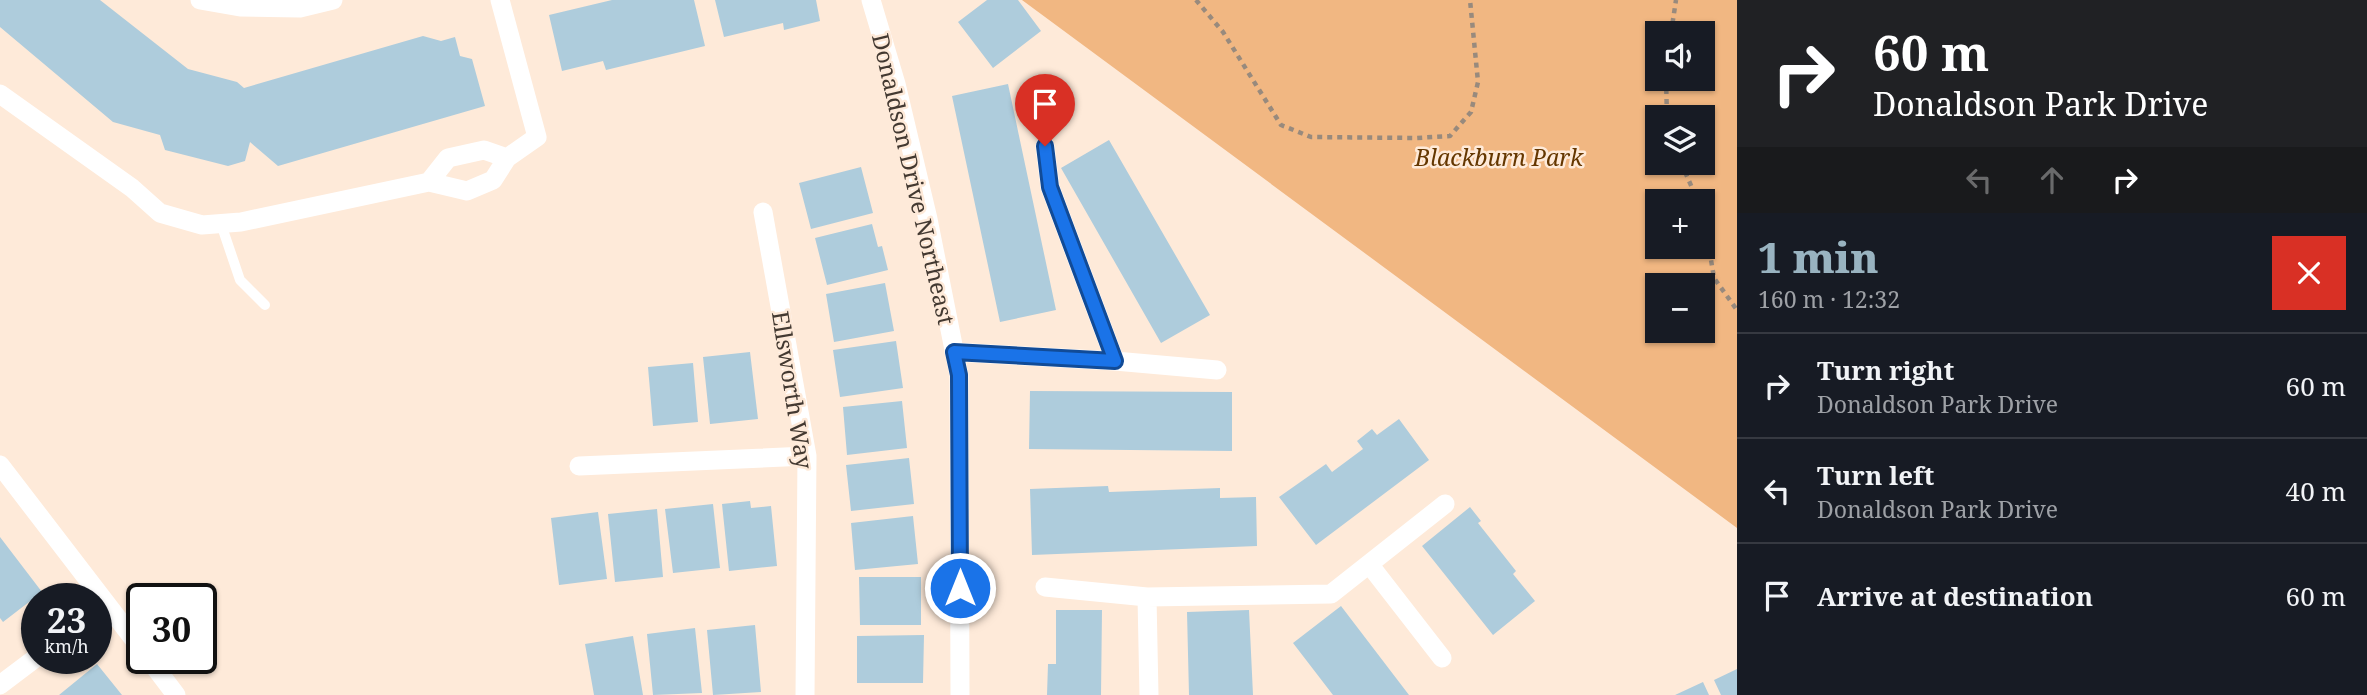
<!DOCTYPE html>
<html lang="en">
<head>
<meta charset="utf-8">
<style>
  :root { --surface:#171b24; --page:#242831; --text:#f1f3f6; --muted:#9ea1a6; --line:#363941; --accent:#99b3c0 }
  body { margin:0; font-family:"Noto Serif",serif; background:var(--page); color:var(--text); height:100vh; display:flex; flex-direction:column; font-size:26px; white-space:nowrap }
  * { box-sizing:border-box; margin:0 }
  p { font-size:23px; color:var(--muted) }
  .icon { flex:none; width:38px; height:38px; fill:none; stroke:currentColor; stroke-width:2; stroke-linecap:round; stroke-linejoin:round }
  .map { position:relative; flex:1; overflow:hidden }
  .sheet { display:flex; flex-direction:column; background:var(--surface); width:630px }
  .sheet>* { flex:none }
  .guide { background:#202124; color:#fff; overflow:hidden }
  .tools { position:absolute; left:1645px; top:21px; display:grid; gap:14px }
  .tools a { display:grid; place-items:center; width:70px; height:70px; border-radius:0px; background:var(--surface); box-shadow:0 2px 5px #0004; font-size:35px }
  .speed { position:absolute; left:21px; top:583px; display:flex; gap:14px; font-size:35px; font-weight:700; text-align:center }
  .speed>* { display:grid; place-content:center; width:91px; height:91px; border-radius:50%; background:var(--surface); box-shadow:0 2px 5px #0004; line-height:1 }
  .speed small { font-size:18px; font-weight:400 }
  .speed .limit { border:4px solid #111; border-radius:10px; background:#fff; color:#111 }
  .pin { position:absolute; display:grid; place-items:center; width:60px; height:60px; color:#fff; margin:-72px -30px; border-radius:50% 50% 50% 0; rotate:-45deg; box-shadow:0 0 7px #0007 }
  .pin .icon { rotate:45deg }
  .me { position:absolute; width:77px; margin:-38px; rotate:0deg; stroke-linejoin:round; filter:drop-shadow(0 0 5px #0008) }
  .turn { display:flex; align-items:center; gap:24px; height:147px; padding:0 21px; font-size:32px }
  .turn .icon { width:91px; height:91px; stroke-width:2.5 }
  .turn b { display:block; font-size:49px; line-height:60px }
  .lanes { display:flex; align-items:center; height:66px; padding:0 21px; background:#0003; justify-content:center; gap:35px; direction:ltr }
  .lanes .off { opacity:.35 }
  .round { display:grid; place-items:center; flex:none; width:74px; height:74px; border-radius:0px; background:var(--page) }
  .overview { display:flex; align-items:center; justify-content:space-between; height:119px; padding:0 21px }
  h1 { font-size:42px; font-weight:800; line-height:52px; color:var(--accent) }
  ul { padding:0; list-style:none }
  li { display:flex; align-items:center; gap:21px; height:105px; padding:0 21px; border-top:2px solid var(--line) }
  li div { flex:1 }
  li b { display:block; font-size:26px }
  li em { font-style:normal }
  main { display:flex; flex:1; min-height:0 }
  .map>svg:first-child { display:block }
  .green { fill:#f1b782; fill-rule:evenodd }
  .building { fill:#aeccdc }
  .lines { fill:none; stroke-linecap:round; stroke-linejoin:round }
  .path { stroke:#988a7d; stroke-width:4.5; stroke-dasharray:5 5; stroke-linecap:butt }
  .lane { stroke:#fff; stroke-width:10 }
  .street { stroke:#fff; stroke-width:19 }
  .route-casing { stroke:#114b97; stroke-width:18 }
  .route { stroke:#1a73e8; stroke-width:12 }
  .labels { text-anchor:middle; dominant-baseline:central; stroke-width:5; stroke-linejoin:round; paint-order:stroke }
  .park-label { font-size:23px; font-style:italic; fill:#653700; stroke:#feead9 }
  .street-label { font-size:23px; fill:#433931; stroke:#feead9 }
</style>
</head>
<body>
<main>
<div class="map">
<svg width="1737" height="695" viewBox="0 0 1737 695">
  <rect width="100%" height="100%" fill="#feead9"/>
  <path class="green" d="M 1022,0 L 1737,0 L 1737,528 ZM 1657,33 L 1703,33 L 1703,79 L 1657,79 ZM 1657,117 L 1703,117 L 1703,163 L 1657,163 ZM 1657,201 L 1703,201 L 1703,247 L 1657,247 ZM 1657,285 L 1703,285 L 1703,331 L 1657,331 Z"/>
  <path class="building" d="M 0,0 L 100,0 L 188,69 L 237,82 L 244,88 L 423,36 L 441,41 L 455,37 L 460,56 L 472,59 L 485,106 L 278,166 L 250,142 L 245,161 L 228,166 L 165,150 L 160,135 L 113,122 L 0,27 Z
    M 612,0 L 694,0 L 705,46 L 606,70 L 603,61 L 562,71 L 549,15 Z
    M 715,0 L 816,0 L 820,21 L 784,30 L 783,23 L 724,37 Z
    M 987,0 L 1018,0 L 1041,31 L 993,68 L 958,22 Z
    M 1008,84 L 1056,310 L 1000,322 L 952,96 Z
    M 1109,140 L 1210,315 L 1161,343 L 1061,168 Z
    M 861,167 L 873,213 L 811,229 L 799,183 Z
    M 872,224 L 878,247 L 882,246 L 888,270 L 827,285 L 815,238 Z
    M 885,283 L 894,331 L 834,342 L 826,294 Z
    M 896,341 L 903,388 L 840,397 L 833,350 Z
    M 750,352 L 758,419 L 710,424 L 703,357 Z
    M 693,363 L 698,422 L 653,426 L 648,367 Z
    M 1030,391 L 1232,392 L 1232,451 L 1029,449 Z
    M 902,401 L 907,448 L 847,455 L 843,407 Z
    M 1399,419 L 1429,460 L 1316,545 L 1279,497 L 1326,464 L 1332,472 L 1363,449 L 1357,441 L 1372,429 L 1377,435 Z
    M 909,458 L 914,504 L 851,511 L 846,465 Z
    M 1108,486 L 1109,492 L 1220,488 L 1220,498 L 1256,497 L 1257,546 L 1032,555 L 1030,489 Z
    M 750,501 L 751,508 L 771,506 L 777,566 L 729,571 L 722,504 Z
    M 713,504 L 720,568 L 673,573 L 665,509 Z
    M 1470,507 L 1481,521 L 1478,523 L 1516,571 L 1513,574 L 1535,601 L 1493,635 L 1422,546 Z
    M 657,509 L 663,577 L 615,582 L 608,514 Z
    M 598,512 L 607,579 L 559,585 L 551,518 Z
    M 913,516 L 918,564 L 855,570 L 851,523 Z
    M 0,537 L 42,592 L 3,622 L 0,618 Z
    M 859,577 L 921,577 L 921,625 L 860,625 Z
    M 1341,606 L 1409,695 L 1333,695 L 1293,643 Z
    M 1056,610 L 1102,610 L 1101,695 L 1047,695 L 1048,664 L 1056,664 Z
    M 1249,610 L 1253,695 L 1189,695 L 1187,612 Z
    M 755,625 L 761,692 L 713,695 L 707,630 Z
    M 695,628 L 702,693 L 653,695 L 647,634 Z
    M 924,635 L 923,683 L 857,683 L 857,636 Z
    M 633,636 L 643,695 L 594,695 L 585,644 Z
    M 97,664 L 122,695 L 59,695 Z
    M 1737,669 L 1737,695 L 1721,695 L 1714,680 Z
    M 1703,682 L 1709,695 L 1675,695 Z"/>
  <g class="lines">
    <path class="path" d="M 1196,0 L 1223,32 L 1281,125 L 1311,137 L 1416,138 L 1450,136 L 1471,112 L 1478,82 L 1470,0
      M 1671,33 L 1676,0
      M 1666,79 L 1667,117
      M 1681,163 L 1698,201
      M 1703,211 L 1714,278 L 1737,310"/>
    <path class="lane" d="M 221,224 L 240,280 L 265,305"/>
    <path class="street" d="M 200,0 L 240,7 L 300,8 L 333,0
      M 871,0 L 896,84 L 928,219 L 959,375 L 960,695
      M 0,94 L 132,188 L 160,213 L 202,225 L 241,222 L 429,182 L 467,191 L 493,180 L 507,158 L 537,137 L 500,0
      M 1045,146 L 1050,187 L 1115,361
      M 429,182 L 448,158 L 484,150 L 507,158
      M 763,212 L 807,456 L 805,695
      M 954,352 L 1115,361 L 1217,370
      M 0,465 L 142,650
      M 579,466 L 807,456
      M 1369,564 L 1442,658
      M 1045,587 L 1147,597
      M 148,658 L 176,695
      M 0,685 L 37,657
      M 1149,695 L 1147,597 L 1331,594 L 1445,504"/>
  </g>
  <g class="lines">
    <g class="route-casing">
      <path id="route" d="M 960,588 L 959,375 L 954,352 L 1115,361 L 1050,187 L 1045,146"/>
    </g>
    <use href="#route" class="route"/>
  </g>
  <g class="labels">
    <g class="park-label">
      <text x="1499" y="157">Blackburn Park</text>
    </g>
    <g class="street-label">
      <text transform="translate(914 179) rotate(77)">Donaldson Drive Northeast</text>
      <text transform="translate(793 390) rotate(81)">Ellsworth Way</text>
    </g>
  </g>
</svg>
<div class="tools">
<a><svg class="icon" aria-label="sound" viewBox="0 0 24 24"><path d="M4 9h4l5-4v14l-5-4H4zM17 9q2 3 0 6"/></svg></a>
<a><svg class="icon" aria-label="layers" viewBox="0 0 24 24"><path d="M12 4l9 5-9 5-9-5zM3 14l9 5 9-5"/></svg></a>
<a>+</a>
<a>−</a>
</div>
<div class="speed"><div>23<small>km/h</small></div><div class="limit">30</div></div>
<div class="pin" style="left:1045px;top:146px;background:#d93025"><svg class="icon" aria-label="arrive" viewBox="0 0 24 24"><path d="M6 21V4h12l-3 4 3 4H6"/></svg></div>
<svg class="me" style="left:960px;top:588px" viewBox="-20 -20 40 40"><circle r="17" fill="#1a73e8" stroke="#fff" stroke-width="3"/><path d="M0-11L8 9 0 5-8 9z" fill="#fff"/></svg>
</div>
<section class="sheet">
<div class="guide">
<div class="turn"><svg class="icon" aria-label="right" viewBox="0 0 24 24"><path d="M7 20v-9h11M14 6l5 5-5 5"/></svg><div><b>60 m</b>Donaldson Park Drive</div></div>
<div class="lanes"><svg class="icon off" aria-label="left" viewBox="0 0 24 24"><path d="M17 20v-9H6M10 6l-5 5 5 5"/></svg><svg class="icon off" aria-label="ahead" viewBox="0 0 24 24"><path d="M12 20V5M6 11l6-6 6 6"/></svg><svg class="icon" aria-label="right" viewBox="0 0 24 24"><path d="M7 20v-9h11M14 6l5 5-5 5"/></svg></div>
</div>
<div class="overview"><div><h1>1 min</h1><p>160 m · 12:32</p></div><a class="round" style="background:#d93025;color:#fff"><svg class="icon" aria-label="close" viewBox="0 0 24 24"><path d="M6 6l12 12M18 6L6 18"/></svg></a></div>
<ul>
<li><svg class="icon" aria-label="right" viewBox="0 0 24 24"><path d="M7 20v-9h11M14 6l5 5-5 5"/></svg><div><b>Turn right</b><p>Donaldson Park Drive</p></div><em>60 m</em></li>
<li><svg class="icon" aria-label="left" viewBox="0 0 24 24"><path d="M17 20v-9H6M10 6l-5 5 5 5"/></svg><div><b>Turn left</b><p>Donaldson Park Drive</p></div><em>40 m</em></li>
<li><svg class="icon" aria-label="arrive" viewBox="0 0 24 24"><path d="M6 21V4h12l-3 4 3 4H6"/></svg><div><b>Arrive at destination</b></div><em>60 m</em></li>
</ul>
</section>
</main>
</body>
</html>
